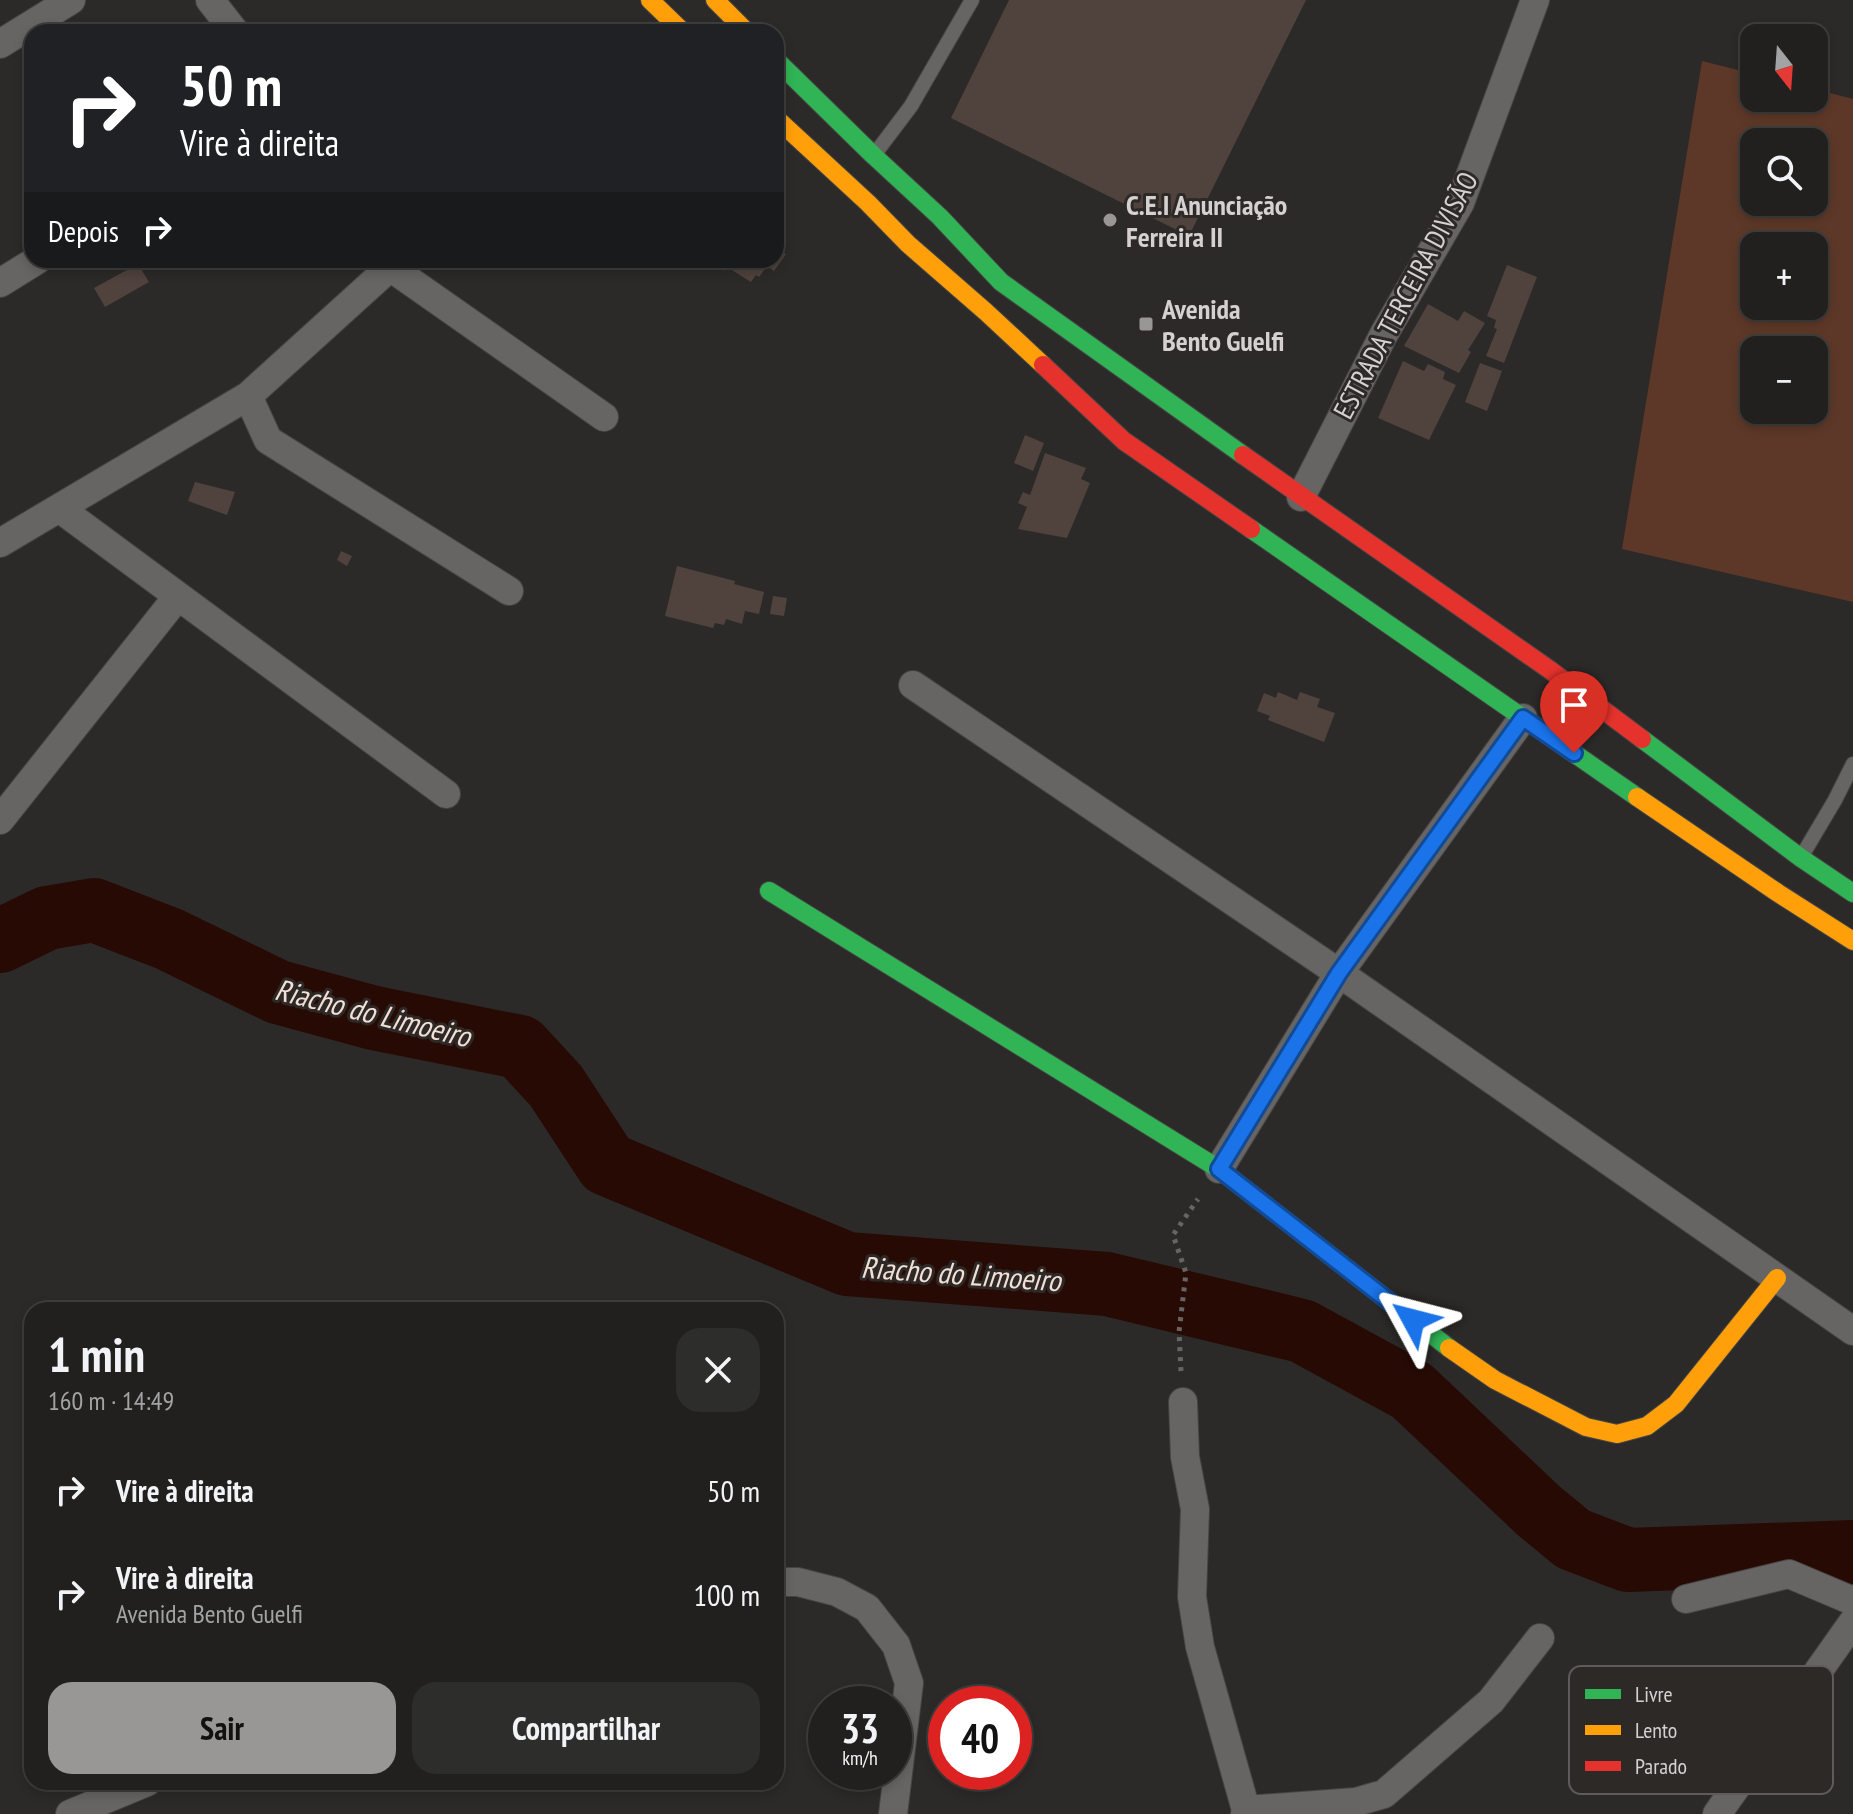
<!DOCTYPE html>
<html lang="pt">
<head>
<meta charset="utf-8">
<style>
  :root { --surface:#21201e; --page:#2d2d2b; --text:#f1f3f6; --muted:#a2a3a4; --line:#3e3e3c; --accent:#999795 }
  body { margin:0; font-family:"PT Sans Narrow",sans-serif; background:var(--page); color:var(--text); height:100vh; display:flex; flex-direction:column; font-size:30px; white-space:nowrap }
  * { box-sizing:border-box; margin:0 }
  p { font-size:26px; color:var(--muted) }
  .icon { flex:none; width:44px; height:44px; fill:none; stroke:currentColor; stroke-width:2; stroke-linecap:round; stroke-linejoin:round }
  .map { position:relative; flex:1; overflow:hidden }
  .side { position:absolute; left:24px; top:1302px; width:760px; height:488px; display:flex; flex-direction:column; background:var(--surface); border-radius:24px; box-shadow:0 4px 12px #0003,0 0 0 2px var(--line) }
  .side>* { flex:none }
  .banner { position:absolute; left:24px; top:24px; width:760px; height:244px; border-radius:24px; box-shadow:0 4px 12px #0003,0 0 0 2px var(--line); background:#202124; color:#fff; overflow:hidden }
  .needle { width:52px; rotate:163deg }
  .controls { position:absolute; left:1740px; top:24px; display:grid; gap:16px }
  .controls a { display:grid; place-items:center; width:88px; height:88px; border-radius:16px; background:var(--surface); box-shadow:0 4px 12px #0003,0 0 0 2px var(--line); font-size:40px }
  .speed { position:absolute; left:808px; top:1686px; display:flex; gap:16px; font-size:40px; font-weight:700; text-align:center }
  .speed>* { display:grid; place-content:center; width:104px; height:104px; border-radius:50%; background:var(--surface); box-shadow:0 4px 12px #0003,0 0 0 2px var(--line); line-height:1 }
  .speed small { font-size:20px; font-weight:400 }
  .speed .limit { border:12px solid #d22; background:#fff; color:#111 }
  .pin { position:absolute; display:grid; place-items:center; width:68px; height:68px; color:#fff; margin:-82px -34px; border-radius:50% 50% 50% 0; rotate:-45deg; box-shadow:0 0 8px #0007 }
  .pin .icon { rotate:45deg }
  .me { position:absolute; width:88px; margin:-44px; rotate:308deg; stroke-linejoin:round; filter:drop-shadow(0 0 6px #0008) }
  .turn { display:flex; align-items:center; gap:28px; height:168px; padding:0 24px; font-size:36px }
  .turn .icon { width:104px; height:104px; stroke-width:2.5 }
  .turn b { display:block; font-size:56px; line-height:68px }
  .then { display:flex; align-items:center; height:76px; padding:0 24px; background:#0003; gap:16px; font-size:30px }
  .round { display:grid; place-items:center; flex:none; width:84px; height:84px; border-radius:24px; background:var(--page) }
  .summary { display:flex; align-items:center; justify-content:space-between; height:136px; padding:0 24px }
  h1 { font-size:48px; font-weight:700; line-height:60px }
  .primary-button { display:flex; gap:16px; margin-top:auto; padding:16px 24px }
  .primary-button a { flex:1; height:92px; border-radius:24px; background:var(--accent); color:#111; font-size:32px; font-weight:700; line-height:92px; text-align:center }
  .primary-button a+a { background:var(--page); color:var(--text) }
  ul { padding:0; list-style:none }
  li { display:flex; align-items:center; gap:24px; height:104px; padding:0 24px }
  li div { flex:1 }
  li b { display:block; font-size:30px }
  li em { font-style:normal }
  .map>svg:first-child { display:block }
  .green { fill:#5d3828; fill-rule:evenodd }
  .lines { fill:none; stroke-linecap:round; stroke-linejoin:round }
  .river { stroke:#270a04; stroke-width:64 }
  .building { fill:#50423d }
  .lane-casing { stroke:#474544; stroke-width:16 }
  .street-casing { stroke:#474544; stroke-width:30 }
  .fast-casing { stroke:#474544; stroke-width:20 }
  .slow-casing { stroke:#474544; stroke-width:20 }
  .jam-casing { stroke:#474544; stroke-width:20 }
  .path { stroke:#676564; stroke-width:5; stroke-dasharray:4 6; stroke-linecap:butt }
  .lane { stroke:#676564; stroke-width:14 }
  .street { stroke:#676564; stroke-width:28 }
  .fast { stroke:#30b455; stroke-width:18 }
  .slow { stroke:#ff9f0a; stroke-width:18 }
  .jam { stroke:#e5322d; stroke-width:18 }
  .route-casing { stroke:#114b97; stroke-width:20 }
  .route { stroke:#1a73e8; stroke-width:14 }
  .poi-dot { fill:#999795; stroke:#2d2927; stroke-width:3 }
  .labels { text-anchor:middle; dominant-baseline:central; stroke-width:6; stroke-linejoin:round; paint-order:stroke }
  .poi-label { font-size:28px; font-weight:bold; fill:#d4d1d0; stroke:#2d2927; text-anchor:start }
  .street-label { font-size:28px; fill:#d4d1d0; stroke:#2d2927 }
  .water-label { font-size:30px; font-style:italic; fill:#f4dfd7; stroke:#2d2927 }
  .key { fill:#2d2927; stroke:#5f5b5a; stroke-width:2 }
  .key-label { font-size:22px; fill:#d4d1d0 }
</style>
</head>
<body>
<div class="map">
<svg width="1853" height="1814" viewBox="0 0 1853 1814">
  <rect width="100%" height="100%" fill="#2c2a28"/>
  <path class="green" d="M 1702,61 L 1754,74 L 1754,98 L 1814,98 L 1814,89 L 1853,99 L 1853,602 L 1622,549 ZM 1754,142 L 1814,142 L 1814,202 L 1754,202 ZM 1754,246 L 1814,246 L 1814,306 L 1754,306 ZM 1754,350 L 1814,350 L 1814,410 L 1754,410 Z"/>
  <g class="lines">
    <path class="river" d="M 0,941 L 47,918 L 94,910 L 169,939 L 278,992 L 374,1018 L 520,1047 L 556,1086 L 607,1164 L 847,1264 L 1107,1284 L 1302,1331 L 1412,1391 L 1539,1511 L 1573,1539 L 1628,1560 L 1853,1552"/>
  </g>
  <path class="building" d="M 1009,0 L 1306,0 L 1189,236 L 951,118 Z
    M 776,229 L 785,235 L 776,249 L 786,254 L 774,271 L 767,266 L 759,277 L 756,275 L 751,282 L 727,267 L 725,271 L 708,260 L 776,260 Z
    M 138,264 L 149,282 L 105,307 L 94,288 Z
    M 1507,265 L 1537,277 L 1504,363 L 1486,356 L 1497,329 L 1494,328 L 1496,320 L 1487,316 Z
    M 1428,304 L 1458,321 L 1464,311 L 1485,323 L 1468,350 L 1471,352 L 1459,373 L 1404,346 Z
    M 1403,361 L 1424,371 L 1428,364 L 1445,372 L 1443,379 L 1456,385 L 1429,440 L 1378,418 Z
    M 1480,363 L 1502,371 L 1487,411 L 1465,402 Z
    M 1025,435 L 1044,443 L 1033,471 L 1014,463 Z
    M 1045,453 L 1086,468 L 1081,479 L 1090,483 L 1067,538 L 1018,529 L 1027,507 L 1018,503 L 1023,492 L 1030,495 Z
    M 195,482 L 235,492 L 227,515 L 188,501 Z
    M 341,551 L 352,556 L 347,566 L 337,560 Z
    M 677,566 L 735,581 L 734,584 L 764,592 L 759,614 L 745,611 L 742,624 L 726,619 L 724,625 L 715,623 L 713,628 L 665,616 Z
    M 773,596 L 787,598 L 784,616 L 770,614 Z
    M 1278,692 L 1297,700 L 1300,692 L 1320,699 L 1317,707 L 1335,713 L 1324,742 L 1268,720 L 1270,716 L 1257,711 L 1264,693 L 1276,698 Z"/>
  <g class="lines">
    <g class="lane-casing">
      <path id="lane" d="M 874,155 L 911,106 L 972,0
        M 1803,854 L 1835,800 L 1853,764"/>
    </g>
    <g class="street-casing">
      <path id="street" d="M 210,0 L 235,32
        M 0,44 L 71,0
        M 390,267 L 604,417
        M 0,283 L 37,260
        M 248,396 L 268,440 L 509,591
        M 1301,497 L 1384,334 L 1460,203 L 1535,0
        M 59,508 L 446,794
        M 0,543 L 248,396 L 398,260
        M 913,685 L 1339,973 L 1853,1331
        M 0,820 L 178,596
        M 1219,1169 L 1339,973 L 1523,718
        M 1183,1402 L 1185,1457 L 1195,1509 L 1192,1597 L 1200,1647 L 1246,1810 L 1245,1814
        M 776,1582 L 798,1582 L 837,1592 L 867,1608 L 896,1645 L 909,1683 L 893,1814
        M 1686,1599 L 1789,1574 L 1853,1601
        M 1246,1810 L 1356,1802 L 1384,1794 L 1491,1701 L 1540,1638
        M 70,1814 L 147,1782
        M 1717,1814 L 1853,1622"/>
    </g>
    <g class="fast-casing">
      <path id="fast" d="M 776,60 L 874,156 L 940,217 L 1001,282 L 1243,455
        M 1251,529 L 1637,797
        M 1642,739 L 1801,858 L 1853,893
        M 769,891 L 1219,1169 L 1449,1348"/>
    </g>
    <g class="slow-casing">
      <path id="slow" d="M 650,0 L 683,32
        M 715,0 L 747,32
        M 776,118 L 868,203 L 908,244 L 986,312 L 1043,365
        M 1637,797 L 1778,893 L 1853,941
        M 1449,1348 L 1495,1380 L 1586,1427 L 1617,1434 L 1647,1426 L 1676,1404 L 1777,1278"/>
    </g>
    <g class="jam-casing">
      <path id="jam" d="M 1043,365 L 1124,441 L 1251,529
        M 1243,455 L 1550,670 L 1642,739"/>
    </g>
    <path class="path" d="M 1181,1371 L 1179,1332 L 1186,1273 L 1173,1235 L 1198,1199"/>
    <use href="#lane" class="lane"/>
    <use href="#street" class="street"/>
    <use href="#fast" class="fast"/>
    <use href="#slow" class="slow"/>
    <use href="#jam" class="jam"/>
  </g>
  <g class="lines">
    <g class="route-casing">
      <path id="route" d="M 1413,1320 L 1219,1169 L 1339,973 L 1523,718 L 1574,753"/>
    </g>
    <use href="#route" class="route"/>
  </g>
  <g class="poi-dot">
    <circle cx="1110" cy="220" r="8"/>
    <rect x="1138" y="316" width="16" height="16" rx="4"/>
  </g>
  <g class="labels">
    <g class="poi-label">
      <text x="1126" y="204">C.E.I Anunciação<tspan x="1126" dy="32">Ferreira II</tspan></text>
      <text x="1162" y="308">Avenida<tspan x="1162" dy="32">Bento Guelfi</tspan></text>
    </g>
    <g class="street-label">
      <text transform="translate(1405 295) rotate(-62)">ESTRADA TERCEIRA DIVISÃO</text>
    </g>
    <g class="water-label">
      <text transform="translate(373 1012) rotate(14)">Riacho do Limoeiro</text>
      <text transform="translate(961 1273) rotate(4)">Riacho do Limoeiro</text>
    </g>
  </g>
  <rect x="1569" y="1666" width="264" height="128" rx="12" class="key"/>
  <rect x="1585" y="1689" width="36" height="10" fill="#30b455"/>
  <rect x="1585" y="1725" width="36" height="10" fill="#ff9f0a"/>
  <rect x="1585" y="1761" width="36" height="10" fill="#e5322d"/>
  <g class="key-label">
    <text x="1635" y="1702">Livre</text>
    <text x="1635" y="1738">Lento</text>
    <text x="1635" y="1774">Parado</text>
  </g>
</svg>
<div class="controls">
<a><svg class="needle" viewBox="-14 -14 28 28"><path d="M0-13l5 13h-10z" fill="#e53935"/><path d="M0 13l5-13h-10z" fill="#a2a3a4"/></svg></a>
<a><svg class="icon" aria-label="search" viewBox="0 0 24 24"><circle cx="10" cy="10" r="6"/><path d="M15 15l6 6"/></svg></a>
<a>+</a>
<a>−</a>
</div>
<div class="speed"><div>33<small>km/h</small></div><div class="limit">40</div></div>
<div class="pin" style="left:1574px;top:753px;background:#d93025"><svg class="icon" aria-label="arrive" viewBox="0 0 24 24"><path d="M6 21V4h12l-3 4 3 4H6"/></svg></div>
<svg class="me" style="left:1413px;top:1320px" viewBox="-20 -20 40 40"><path d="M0-17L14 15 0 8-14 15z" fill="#1a73e8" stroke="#fff" stroke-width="4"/></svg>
<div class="banner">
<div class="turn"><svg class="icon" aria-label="right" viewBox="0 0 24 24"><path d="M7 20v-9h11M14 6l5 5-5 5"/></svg><div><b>50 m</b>Vire à direita</div></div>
<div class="then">Depois<svg class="icon" aria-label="right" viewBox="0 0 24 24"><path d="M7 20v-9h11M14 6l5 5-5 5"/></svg></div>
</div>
<section class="side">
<div class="summary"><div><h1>1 min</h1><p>160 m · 14:49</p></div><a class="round"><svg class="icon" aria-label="close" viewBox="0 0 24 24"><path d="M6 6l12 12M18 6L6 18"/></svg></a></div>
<ul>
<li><svg class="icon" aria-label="right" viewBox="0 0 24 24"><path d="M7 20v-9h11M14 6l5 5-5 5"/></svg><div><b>Vire à direita</b></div><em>50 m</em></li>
<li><svg class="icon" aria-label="right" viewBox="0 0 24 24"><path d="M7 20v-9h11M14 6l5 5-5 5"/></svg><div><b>Vire à direita</b><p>Avenida Bento Guelfi</p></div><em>100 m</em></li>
</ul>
<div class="primary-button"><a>Sair</a><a>Compartilhar</a></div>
</section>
</div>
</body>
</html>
